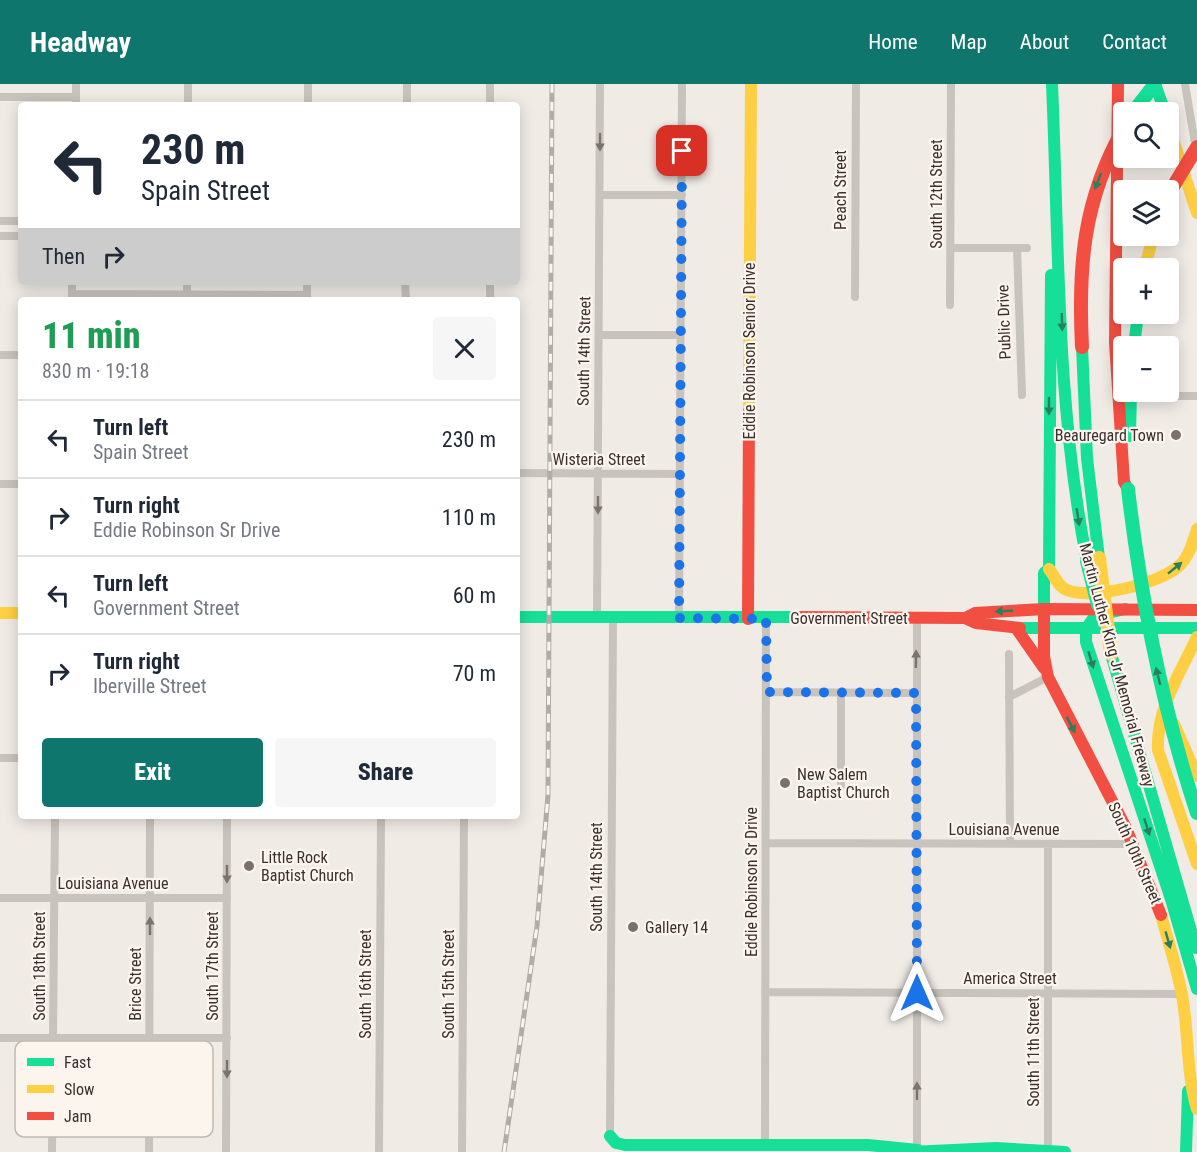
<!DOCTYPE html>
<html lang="en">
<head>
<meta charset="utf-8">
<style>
  :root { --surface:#fff; --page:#f6f6f7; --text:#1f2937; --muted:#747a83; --line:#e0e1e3; --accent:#0f766e }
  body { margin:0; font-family:"Roboto Condensed",sans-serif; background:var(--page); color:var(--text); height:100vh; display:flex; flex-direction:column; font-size:22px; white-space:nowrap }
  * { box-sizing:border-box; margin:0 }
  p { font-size:20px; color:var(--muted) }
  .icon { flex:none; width:33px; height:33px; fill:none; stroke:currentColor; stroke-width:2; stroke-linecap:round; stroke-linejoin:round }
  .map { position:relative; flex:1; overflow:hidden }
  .panel { position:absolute; left:18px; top:213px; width:502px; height:522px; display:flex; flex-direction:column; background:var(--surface); border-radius:6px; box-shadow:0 3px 15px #0003 }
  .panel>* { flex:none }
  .banner { position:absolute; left:18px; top:18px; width:502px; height:183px; border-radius:6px; box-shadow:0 3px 15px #0003; background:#fff; color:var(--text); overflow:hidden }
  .tools { position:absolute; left:1113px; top:18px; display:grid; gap:12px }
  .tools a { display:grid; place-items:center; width:66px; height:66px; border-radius:6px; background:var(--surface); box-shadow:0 3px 15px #0003; font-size:30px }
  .pin { position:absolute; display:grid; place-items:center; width:51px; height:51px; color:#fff; margin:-26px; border-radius:12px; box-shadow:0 3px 9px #0006 }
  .me { position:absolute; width:66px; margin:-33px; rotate:0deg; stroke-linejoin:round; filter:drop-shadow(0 0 4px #0008) }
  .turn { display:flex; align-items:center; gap:21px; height:126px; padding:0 24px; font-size:27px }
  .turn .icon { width:78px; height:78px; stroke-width:2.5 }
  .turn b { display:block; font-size:42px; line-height:51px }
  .then { display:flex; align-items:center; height:57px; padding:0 24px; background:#0003; gap:12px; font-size:22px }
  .round { display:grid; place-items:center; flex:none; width:63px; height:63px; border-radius:6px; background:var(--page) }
  .headline { display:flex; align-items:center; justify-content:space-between; height:102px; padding:0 24px }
  h1 { font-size:36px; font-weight:800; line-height:45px; color:#1e9e55 }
  .action { display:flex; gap:12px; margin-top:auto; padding:12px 24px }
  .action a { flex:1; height:69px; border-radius:6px; background:var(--accent); color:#fff; font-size:24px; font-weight:800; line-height:69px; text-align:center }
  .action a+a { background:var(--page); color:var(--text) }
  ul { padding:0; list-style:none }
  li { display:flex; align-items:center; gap:18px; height:78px; padding:0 24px; border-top:2px solid var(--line) }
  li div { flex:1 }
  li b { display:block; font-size:22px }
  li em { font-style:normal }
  header { display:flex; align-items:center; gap:36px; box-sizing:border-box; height:84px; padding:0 30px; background:var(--accent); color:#fff }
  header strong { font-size:28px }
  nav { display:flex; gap:33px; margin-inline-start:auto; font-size:21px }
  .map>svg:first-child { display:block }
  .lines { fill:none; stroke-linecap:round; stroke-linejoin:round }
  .street { stroke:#c9c3be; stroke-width:8 }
  .fast { stroke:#16e098; stroke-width:12 }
  .slow { stroke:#ffcf43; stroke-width:12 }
  .jam { stroke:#f24e42; stroke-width:12 }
  .rail-casing { stroke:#b1aca8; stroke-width:5 }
  .rail { stroke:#fbf5ee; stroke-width:3; stroke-dasharray:9; stroke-linecap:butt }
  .fast-bridge { stroke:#16e098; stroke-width:14 }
  .slow-bridge { stroke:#ffcf43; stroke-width:14 }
  .jam-bridge { stroke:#f24e42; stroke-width:14 }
  .oneway { fill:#7b726d }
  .oneway2 { fill:#2a7f5c }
  .route { stroke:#1a73e8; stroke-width:10; stroke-dasharray:0 18 }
  .poi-dot { fill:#7a716c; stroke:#fbf5ee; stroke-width:2 }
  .labels { text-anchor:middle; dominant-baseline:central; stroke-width:4.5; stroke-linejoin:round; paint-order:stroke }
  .street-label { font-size:16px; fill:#3b302b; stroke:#fbf5ee }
  .poi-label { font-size:16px; fill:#3b302b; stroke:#fbf5ee; text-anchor:start }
  .key { fill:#fbf5ee; stroke:#c1bab4; stroke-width:1.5 }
  .key-label { font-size:16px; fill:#3b302b }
</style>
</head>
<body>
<header>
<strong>Headway</strong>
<nav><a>Home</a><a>Map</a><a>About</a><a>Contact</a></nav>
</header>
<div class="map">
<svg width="1197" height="1068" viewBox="0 0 1197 1068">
  <rect width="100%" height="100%" fill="#f0ebe5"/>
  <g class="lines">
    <path class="street" d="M 1185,0 L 1196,65
      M 0,13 L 76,13
      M 76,21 L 76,0
      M 188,21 L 188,0
      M 308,21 L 308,0
      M 407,21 L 407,0
      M 490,21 L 490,0
      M 600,111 L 682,111
      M 0,137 L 21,137
      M 0,152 L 21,152
      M 951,164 L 1027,164
      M 1017,164 L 1022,311
      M 405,198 L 406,216
      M 72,210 L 307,211
      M 855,213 L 856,0
      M 72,216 L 72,198
      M 187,216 L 187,198
      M 307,216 L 307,198
      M 490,216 L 490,198
      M 950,221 L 951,0
      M 599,251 L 680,251
      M 0,271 L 21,271
      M 1163,312 L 1197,312
      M 518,389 L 680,390
      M 0,400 L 21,400
      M 917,533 L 917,1068
      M 597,534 L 600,0
      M 679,534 L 682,0
      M 1009,570 L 1010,759
      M 767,608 L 916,609
      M 841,609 L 841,702
      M 1009,613 L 1048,593
      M 0,674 L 21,674
      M 766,759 L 1134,760
      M 0,814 L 227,814
      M 765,908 L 1182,910
      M 0,954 L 227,954
      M 610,1052 L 613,534
      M 765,1061 L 766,535
      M 52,1068 L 55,732
      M 149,1068 L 150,732
      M 226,1068 L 227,732
      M 379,1068 L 381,732
      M 462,1068 L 464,732
      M 1048,1068 L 1048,760"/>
    <path class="fast" d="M 1052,0 C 1059,159 1056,321 1087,477
      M 1155,0 L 1165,28
      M 1134,262 L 1138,230
      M 1082,263 L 1087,374 L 1099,474
      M 1130,352 L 1131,308
      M 1044,525 L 1044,489 L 1049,485 L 1051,191
      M 1125,525 L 1095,532 L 1086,545 L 1086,558 L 1171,815 L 1197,905
      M 518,533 L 795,533
      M 1020,544 L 1197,544
      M 1111,570 L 1196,864
      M 610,1052 L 616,1059 L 625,1061 L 868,1061 L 918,1066
      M 910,1068 L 996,1064 L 1065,1068
      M 1186,1068 L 1188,1007"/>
    <path class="slow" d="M 1168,40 L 1197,129
      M 1145,184 L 1153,152
      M 749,327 L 751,0
      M 1049,485 C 1055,492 1058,503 1067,506 C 1092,516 1159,500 1179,482 C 1189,473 1193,458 1197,445
      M 0,529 L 21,529
      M 1197,553 C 1180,590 1156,624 1158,666 L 1197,780
      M 1174,640 L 1197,692
      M 1161,831 C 1168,857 1177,884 1182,911 C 1189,949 1186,988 1197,1025"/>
    <path class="jam" d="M 1118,0 L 1115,258 L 1124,398 L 1128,405
      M 1044,525 L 1044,572 L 1048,593 L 1126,744 L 1161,831
      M 795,533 L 965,534 L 976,539 L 1020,544
      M 965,534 L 975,529 L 1044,525 L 1197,526
      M 748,535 L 749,327
      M 1016,544 L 1044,584"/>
    <g class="rail-casing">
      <path id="rail" d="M 504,1068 L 537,842 L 548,711 L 552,0"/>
    </g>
    <use href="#rail" class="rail"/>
    <path class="fast-bridge" d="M 1133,28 L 1155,0
      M 1128,405 C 1141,516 1162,623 1197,729
      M 1087,477 L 1098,521"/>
    <path class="slow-bridge" d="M 1099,474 L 1111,570"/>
    <path class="jam-bridge" d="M 1168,111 L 1197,63
      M 1082,263 C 1078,182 1083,116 1124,44"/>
  </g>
  <defs><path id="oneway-solid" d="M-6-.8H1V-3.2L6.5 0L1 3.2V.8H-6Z" transform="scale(1.5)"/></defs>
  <g class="oneway">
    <use href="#oneway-solid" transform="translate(600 58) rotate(90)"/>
    <use href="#oneway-solid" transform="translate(598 421) rotate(90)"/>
    <use href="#oneway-solid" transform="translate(916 575) rotate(-89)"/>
    <use href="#oneway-solid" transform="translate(227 790) rotate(90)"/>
    <use href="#oneway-solid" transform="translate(150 842) rotate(-90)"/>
    <use href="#oneway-solid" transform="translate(227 985) rotate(90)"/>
    <use href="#oneway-solid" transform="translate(917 1007) rotate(-90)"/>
  </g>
  <g class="oneway2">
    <use href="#oneway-solid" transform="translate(1098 97) rotate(111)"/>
    <use href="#oneway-solid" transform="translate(1062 238) rotate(88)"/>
    <use href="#oneway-solid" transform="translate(1049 322) rotate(90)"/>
    <use href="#oneway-solid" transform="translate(1078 433) rotate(81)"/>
    <use href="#oneway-solid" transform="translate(1175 484) rotate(-39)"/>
    <use href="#oneway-solid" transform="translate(1004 527) rotate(177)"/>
    <use href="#oneway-solid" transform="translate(1091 576) rotate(73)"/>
    <use href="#oneway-solid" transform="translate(1158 592) rotate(-104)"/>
    <use href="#oneway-solid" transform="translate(1071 641) rotate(62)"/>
    <use href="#oneway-solid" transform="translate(1147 743) rotate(72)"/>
    <use href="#oneway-solid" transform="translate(1168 856) rotate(74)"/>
  </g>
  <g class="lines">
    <path class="route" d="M 682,67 L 679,534 L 766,535 L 767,608 L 916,609 L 917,909"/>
  </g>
  <g class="poi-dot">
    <circle cx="1176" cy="351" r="6"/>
    <circle cx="785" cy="699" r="6"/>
    <circle cx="249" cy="782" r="6"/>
    <circle cx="633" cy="843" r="6"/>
  </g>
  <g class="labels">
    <g class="street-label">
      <text transform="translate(840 106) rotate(-90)">Peach Street</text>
      <text transform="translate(936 110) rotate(-90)">South 12th Street</text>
      <text transform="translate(1004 238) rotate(-92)">Public Drive</text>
      <text transform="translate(584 267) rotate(-89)">South 14th Street</text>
      <text transform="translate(749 267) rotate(-90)">Eddie Robinson Senior Drive</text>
      <text x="599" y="375">Wisteria Street</text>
      <text x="849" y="534">Government Street</text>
      <text transform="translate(1117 581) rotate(75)">Martin Luther King Jr Memorial Freeway</text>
      <text x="1004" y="745">Louisiana Avenue</text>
      <text transform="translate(1135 769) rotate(66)">South 10th Street</text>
      <text transform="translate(596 793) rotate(-90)">South 14th Street</text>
      <text transform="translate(751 798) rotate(-90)">Eddie Robinson Sr Drive</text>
      <text x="113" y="799">Louisiana Avenue</text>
      <text transform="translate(39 882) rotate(-90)">South 18th Street</text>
      <text transform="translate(212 882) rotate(-90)">South 17th Street</text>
      <text x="1010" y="894">America Street</text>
      <text transform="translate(135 900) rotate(-90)">Brice Street</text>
      <text transform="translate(365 900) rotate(-90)">South 16th Street</text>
      <text transform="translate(448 900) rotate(-90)">South 15th Street</text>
      <text transform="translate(1033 968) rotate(-90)">South 11th Street</text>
    </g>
    <g class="poi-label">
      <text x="1164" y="351" text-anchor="end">Beauregard Town</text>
      <text x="797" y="690">New Salem<tspan x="797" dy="18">Baptist Church</tspan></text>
      <text x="261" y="773">Little Rock<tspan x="261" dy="18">Baptist Church</tspan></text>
      <text x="645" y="843">Gallery 14</text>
    </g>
  </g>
  <rect x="15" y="957" width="198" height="96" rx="9" class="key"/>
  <rect x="27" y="974" width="27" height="8" fill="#16e098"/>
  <rect x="27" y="1001" width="27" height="8" fill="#ffcf43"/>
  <rect x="27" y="1028" width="27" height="8" fill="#f24e42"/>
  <g class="key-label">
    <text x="64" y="984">Fast</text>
    <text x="64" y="1011">Slow</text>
    <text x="64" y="1038">Jam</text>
  </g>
</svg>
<div class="tools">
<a><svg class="icon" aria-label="search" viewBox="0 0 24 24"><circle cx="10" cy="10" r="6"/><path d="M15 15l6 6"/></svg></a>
<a><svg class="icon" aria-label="layers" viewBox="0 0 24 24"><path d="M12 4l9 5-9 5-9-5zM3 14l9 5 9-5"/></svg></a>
<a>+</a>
<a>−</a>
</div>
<div class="pin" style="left:682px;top:67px;background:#d93025"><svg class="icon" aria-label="arrive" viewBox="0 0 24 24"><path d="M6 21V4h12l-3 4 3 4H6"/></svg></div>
<svg class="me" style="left:917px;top:909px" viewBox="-20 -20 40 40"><path d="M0-17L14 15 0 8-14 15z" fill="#1a73e8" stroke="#fff" stroke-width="4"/></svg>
<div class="banner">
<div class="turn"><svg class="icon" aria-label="left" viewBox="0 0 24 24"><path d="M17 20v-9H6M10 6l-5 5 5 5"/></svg><div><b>230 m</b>Spain Street</div></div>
<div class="then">Then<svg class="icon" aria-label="right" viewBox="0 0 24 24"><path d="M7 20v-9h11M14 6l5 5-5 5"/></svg></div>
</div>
<section class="panel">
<div class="headline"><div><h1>11 min</h1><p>830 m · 19:18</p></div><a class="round"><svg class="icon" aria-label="close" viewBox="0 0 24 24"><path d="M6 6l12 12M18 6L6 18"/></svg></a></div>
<ul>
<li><svg class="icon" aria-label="left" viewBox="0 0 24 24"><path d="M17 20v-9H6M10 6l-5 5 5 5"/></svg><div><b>Turn left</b><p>Spain Street</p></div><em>230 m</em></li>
<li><svg class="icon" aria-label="right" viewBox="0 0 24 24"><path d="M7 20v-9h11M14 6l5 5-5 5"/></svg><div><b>Turn right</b><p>Eddie Robinson Sr Drive</p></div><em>110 m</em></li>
<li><svg class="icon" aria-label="left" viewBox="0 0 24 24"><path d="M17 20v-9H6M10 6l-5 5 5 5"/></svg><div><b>Turn left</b><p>Government Street</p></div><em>60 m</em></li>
<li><svg class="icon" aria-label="right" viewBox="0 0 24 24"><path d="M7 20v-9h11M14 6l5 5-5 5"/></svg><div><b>Turn right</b><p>Iberville Street</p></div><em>70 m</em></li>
</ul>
<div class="action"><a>Exit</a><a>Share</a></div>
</section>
</div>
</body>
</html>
